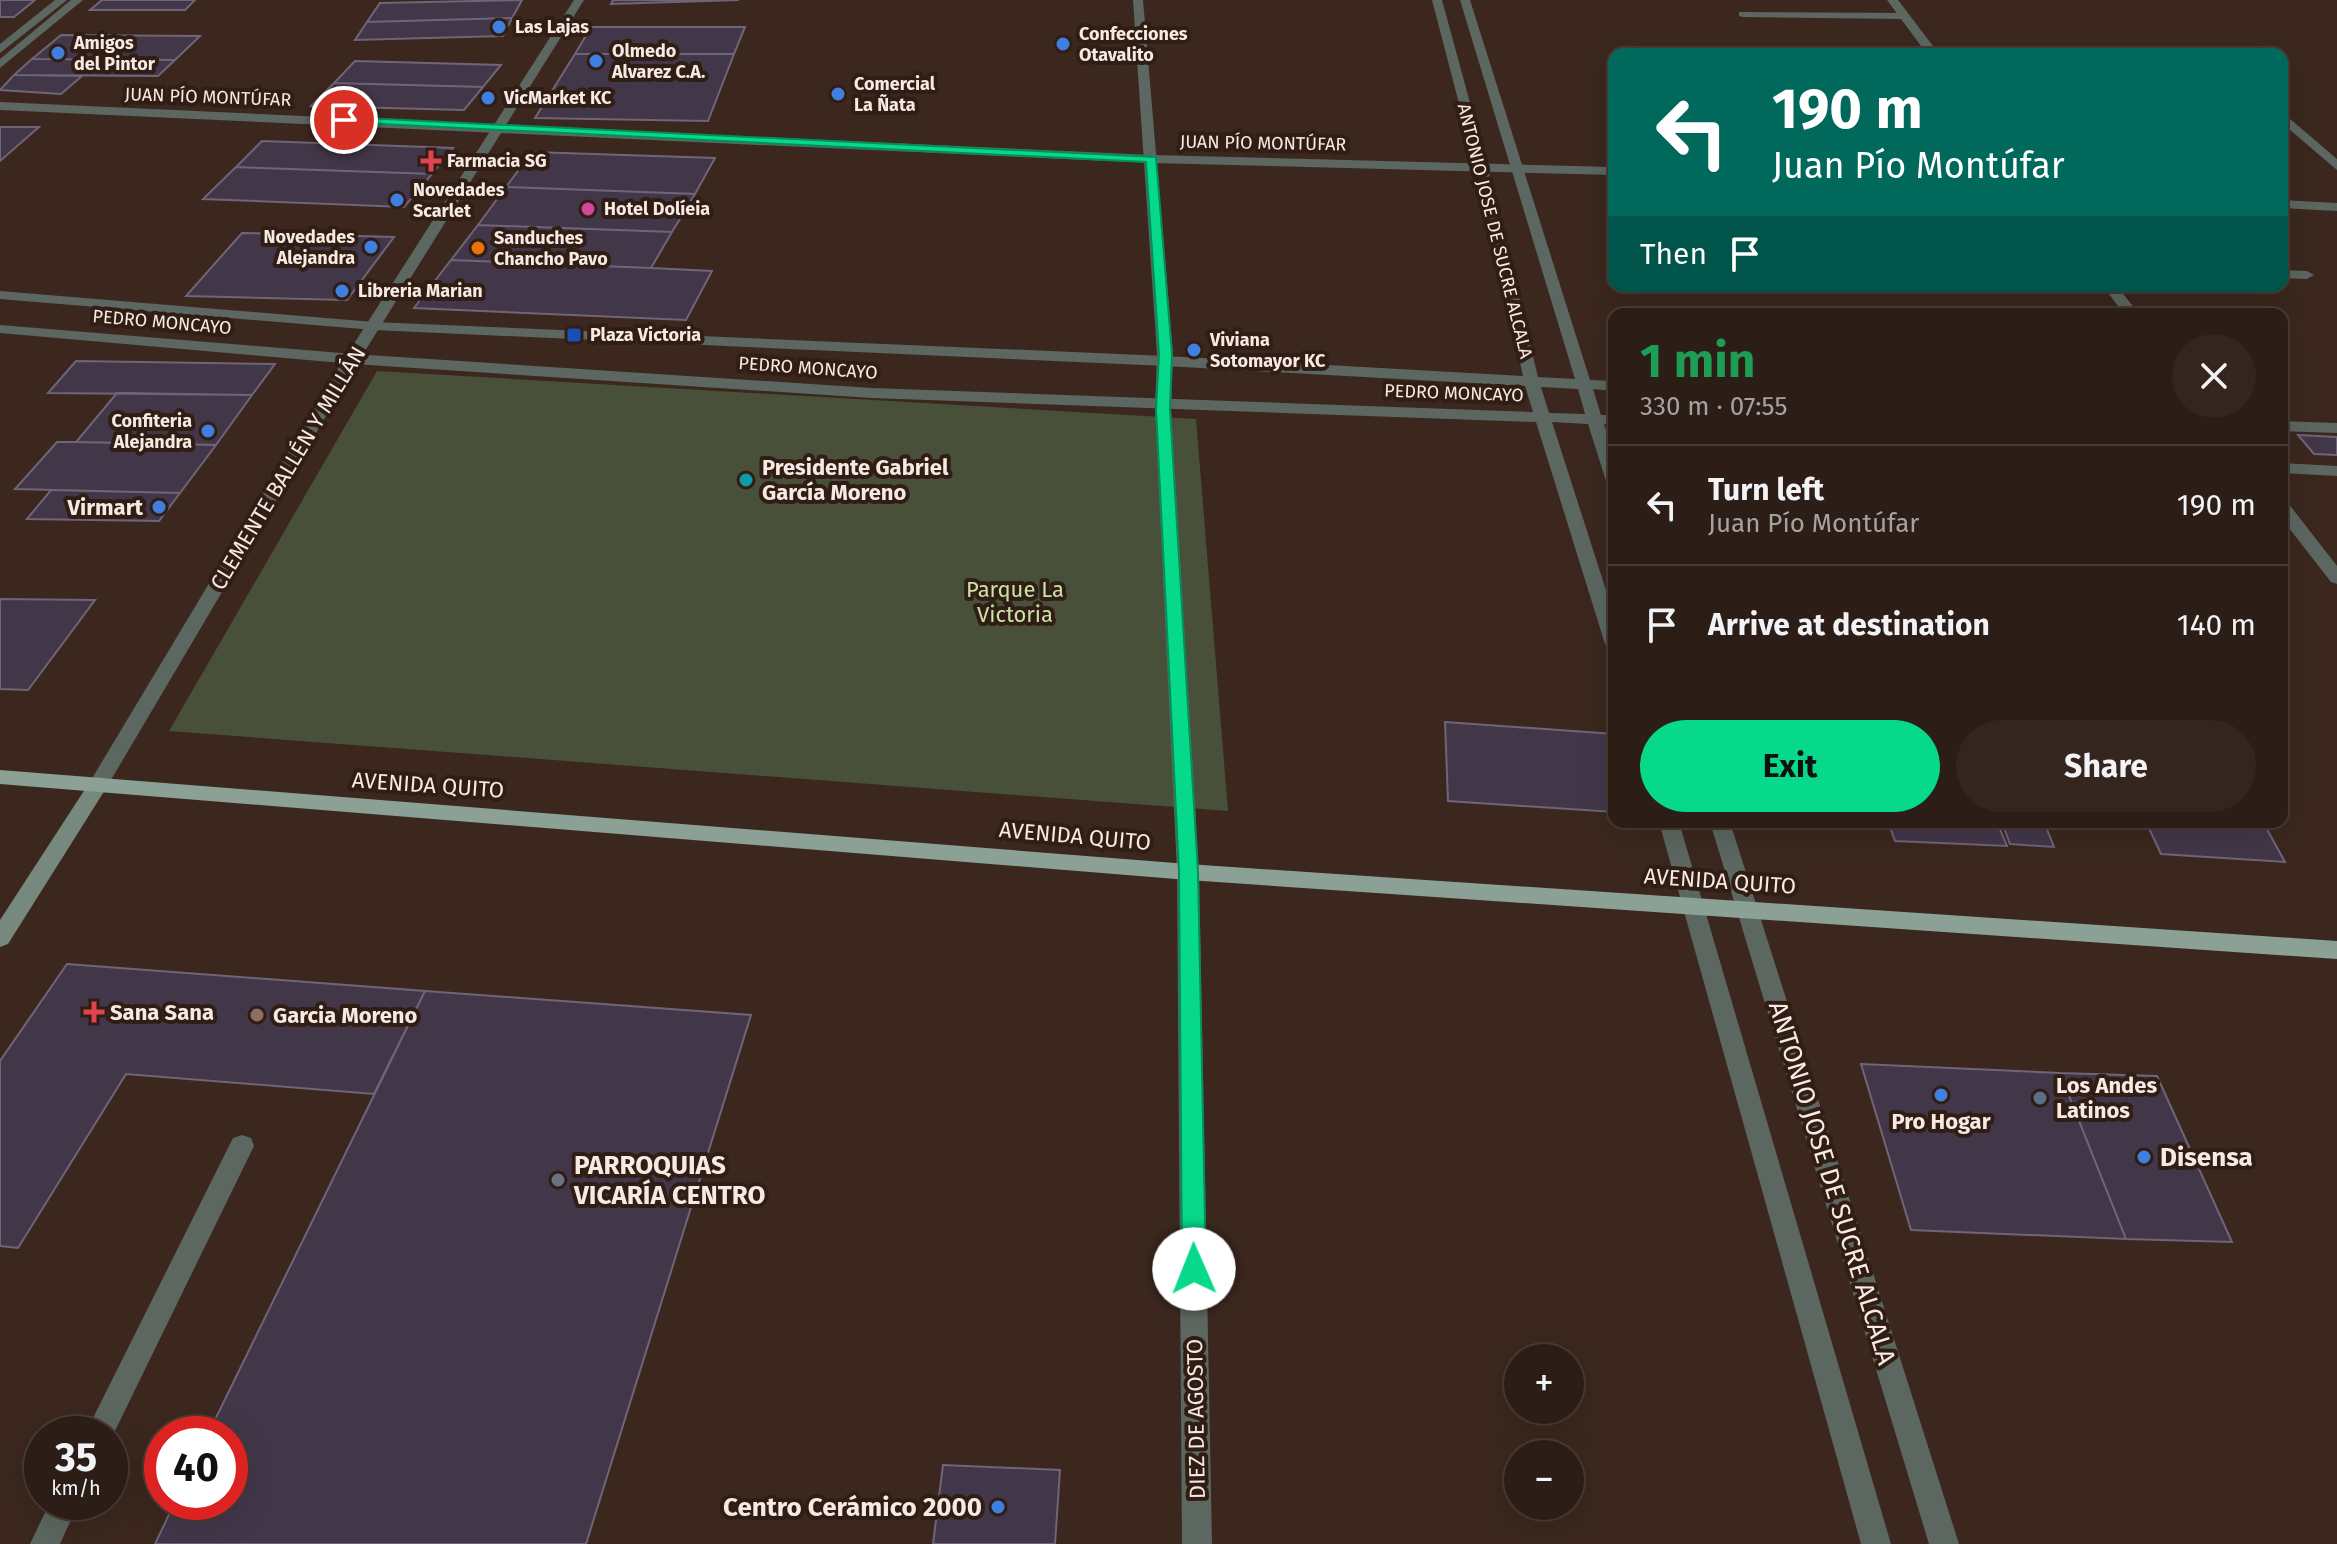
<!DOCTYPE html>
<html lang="en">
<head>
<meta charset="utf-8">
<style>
  :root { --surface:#2c1d16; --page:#34261f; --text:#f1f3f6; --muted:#a6a2a1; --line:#483b35; --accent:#07d98b }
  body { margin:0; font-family:"Fira Sans",sans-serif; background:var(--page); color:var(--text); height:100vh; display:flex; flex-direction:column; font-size:30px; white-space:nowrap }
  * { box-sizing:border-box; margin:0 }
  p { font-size:26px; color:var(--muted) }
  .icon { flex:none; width:44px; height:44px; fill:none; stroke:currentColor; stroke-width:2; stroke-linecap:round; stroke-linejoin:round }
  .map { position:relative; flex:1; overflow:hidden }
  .side { position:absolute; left:1608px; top:308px; width:680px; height:520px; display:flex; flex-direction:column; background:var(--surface); border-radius:16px; box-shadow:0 8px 32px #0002,0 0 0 2px var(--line) }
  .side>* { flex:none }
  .hud { position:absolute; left:1608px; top:48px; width:680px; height:244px; border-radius:16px; box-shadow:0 8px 32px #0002,0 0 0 2px var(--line); background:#00695c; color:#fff; overflow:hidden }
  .tools { position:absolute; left:1504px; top:1344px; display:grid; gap:16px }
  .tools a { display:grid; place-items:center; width:80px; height:80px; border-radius:50%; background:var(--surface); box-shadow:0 8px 32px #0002,0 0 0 2px var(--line); font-size:40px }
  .speed { position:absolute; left:24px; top:1416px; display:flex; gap:16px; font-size:40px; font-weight:700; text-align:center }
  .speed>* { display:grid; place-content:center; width:104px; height:104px; border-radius:50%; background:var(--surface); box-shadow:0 8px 32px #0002,0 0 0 2px var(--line); line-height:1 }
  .speed small { font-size:20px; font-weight:400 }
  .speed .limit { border:12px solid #d22; background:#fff; color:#111 }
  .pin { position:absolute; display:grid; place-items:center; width:68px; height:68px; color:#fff; margin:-34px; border:4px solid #fff; border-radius:50%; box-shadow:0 2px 8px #0007 }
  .me { position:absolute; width:88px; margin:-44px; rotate:359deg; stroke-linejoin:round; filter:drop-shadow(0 0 6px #0008) }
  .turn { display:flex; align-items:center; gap:28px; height:168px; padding:0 32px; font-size:36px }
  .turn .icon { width:104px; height:104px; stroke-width:2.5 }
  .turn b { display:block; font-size:56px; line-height:68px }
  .then { display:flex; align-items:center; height:76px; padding:0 32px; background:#0003; gap:16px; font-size:30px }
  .round { display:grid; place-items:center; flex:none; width:84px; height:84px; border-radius:42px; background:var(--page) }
  .summary { display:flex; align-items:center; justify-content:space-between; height:136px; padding:0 32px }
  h1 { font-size:48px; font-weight:700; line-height:60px; color:#1e9e55 }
  .action { display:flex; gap:16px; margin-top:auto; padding:16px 32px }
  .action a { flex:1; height:92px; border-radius:48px; background:var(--accent); color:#111; font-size:32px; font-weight:700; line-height:92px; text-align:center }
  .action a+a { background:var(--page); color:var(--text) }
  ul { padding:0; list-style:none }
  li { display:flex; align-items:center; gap:24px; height:120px; padding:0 32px; border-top:2px solid var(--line) }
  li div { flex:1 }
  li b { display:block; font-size:30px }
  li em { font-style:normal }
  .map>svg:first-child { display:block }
  .green { fill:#48503a }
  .building { fill:#423749; stroke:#706478; stroke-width:2 }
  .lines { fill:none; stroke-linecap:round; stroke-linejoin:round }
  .service { fill:#5c6761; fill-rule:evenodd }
  .minor { fill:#5c6761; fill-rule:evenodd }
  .tertiary { fill:#5c6761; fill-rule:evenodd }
  .secondary { fill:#77887f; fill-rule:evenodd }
  .primary { fill:#8ba195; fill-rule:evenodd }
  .route { fill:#07d98b; stroke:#058d5a; stroke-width:2 }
  .shop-dot { fill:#3f7fe0; stroke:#301d14; stroke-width:3 }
  .health-dot { fill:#e0444e; stroke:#301d14; stroke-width:3 }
  .hotel-dot { fill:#d1479c; stroke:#301d14; stroke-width:3 }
  .food-dot { fill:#e8710a; stroke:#301d14; stroke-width:3 }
  .transit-dot { fill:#1a4fb4; stroke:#301d14; stroke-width:3 }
  .culture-dot { fill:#0f9aa8; stroke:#301d14; stroke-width:3 }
  .education-dot { fill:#8d6e63; stroke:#301d14; stroke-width:3 }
  .service-dot { fill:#5c6f8a; stroke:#301d14; stroke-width:3 }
  .worship-dot { fill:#6b7280; stroke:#301d14; stroke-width:3 }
  .labels { text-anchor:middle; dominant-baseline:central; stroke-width:8; stroke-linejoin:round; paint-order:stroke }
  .far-poi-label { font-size:18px; font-weight:bold; fill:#f7e9e3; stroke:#301d14; text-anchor:start }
  .far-street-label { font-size:18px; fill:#f7e9e3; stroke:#301d14 }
  .poi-label { font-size:22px; font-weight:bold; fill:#f7e9e3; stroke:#301d14; text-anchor:start }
  .street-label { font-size:22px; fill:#f7e9e3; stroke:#301d14 }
  .park-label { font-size:22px; fill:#cae2a6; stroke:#301d14 }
  .near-poi-label { font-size:26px; font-weight:bold; fill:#f7e9e3; stroke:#301d14; text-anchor:start }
  .near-street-label { font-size:26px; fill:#f7e9e3; stroke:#301d14 }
</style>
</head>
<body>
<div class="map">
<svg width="2337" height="1544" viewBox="0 0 2337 1544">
  <rect width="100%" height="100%" fill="#3b271e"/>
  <path class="green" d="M 377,371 L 1196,419 L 1228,811 L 169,731 Z"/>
  <path class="building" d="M 0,0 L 35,0 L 14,17 L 0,17 Z
    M 102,0 L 195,0 L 185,10 L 90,10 Z
    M 522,0 L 512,18 L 367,22 L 380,3 Z
    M 613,0 L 739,0 L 611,4 Z
    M 512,18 L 503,36 L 355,40 L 367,22 Z
    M 591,27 L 745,27 L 734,54 L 575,54 Z
    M 61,35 L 200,36 L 175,60 L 32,59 Z
    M 575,54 L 734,54 L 708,121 L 535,118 Z
    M 32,59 L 175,60 L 158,76 L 14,75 Z
    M 355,61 L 501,65 L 483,87 L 334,83 Z
    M 14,75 L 82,76 L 61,94 L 0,90 Z
    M 334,83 L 483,87 L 464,110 L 311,106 Z
    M 0,127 L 39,127 L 0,161 Z
    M 262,141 L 453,148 L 432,174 L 236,167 Z
    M 532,152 L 715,158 L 695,194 L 506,187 Z
    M 236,167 L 432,174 L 404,207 L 203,199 Z
    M 506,187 L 695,194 L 672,232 L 478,225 Z
    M 478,225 L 672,232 L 651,268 L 451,260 Z
    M 242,233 L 394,237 L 347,300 L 186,296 Z
    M 451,260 L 651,268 L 712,271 L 686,320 L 414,308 Z
    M 76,361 L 275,364 L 252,395 L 48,393 Z
    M 117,393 L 252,395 L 216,445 L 76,442 Z
    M 2298,435 L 2337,437 L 2337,455 L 2314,454 Z
    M 57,442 L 76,442 L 216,445 L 180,493 L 15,489 Z
    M 51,490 L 180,493 L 159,521 L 27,519 Z
    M 0,599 L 95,600 L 28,690 L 0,689 Z
    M 1445,722 L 1614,734 L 1614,812 L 1448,801 Z
    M 1785,822 L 1997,822 L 2007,846 L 1895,841 L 1890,827 Z
    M 2002,822 L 2044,822 L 2054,847 L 2010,844 Z
    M 2146,822 L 2263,822 L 2285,862 L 2161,854 Z
    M 67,964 L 425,991 L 374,1094 L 126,1074 L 18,1248 L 0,1246 L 0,1061 Z
    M 425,991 L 751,1015 L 586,1544 L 155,1544 L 175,1502 L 230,1502 L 230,1434 L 208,1434 Z
    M 1861,1064 L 2060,1073 L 2126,1239 L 1911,1230 Z
    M 2060,1073 L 2157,1076 L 2232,1242 L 2126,1239 Z
    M 943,1465 L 1060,1470 L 1055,1544 L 933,1544 Z"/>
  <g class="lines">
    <path class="service" d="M 55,0 L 67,0 L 0,53 L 0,44 Z
      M 1432,0 L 1442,0 L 1487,165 L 1538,377 L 1575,379 L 1460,0 L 1470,0 L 1590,380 L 1614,381 L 1614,391 L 1593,389 L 1601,415 L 1614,415 L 1614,425 L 1604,424 L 1614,455 L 1614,486 L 1606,481 L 1588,424 L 1552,422 L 1614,615 L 1614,650 L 1605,644 L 1536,422 L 872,398 L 353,364 L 0,333 L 0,325 L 353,354 L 872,388 L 1533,412 L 1525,386 L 1165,366 L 374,330 L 0,299 L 0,291 L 374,322 L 1165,356 L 1523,376 L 1475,165 ZM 1541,387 L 1578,389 L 1585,414 L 1549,413 Z
      M 1739,12 L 1904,13 L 1910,16 L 1904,19 L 1743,17 L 1739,16 Z
      M 2282,112 L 2337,159 L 2337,170 L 2282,123 Z
      M 2282,270 L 2307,271 L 2314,275 L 2307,279 L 2282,278 Z
      M 2282,421 L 2337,423 L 2337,433 L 2282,431 Z
      M 2282,463 L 2337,466 L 2337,476 L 2282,473 Z
      M 1659,822 L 1679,822 L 1891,1544 L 1861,1544 Z
      M 1710,822 L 1730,822 L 1959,1544 L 1929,1544 Z
      M 242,1135 L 251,1138 L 254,1146 L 110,1441 L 110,1434 L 85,1434 L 233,1138 Z
      M 50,1502 L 79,1502 L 60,1544 L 30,1544 Z"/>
    <path class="minor" d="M 1887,0 L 1898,0 L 1939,54 L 1927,54 Z
      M 0,102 L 1152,155 L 1614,167 L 1614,175 L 1152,163 L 0,110 Z
      M 2282,200 L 2337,203 L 2337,211 L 2282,208 Z
      M 2103,286 L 2117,286 L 2139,314 L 2124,314 Z
      M 2282,502 L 2288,503 L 2337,566 L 2337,584 L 2331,582 L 2282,519 Z"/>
    <path class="tertiary" d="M 71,0 L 83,0 L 0,68 L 0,59 Z
      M 574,0 L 584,0 L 355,367 L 105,790 L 91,790 L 88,785 L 91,780 L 339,367 Z
      M 1133,0 L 1143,0 L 1173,354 L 1171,409 L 1199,872 L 1212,1544 L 1182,1544 L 1177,872 L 1155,409 L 1157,354 Z"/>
    <path class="secondary" d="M 98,777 L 105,780 L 108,785 L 105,790 L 8,944 L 0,947 L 0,920 L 91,780 Z"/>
    <path class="primary" d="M 0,770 L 1188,864 L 2337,941 L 2337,959 L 1188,880 L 0,784 Z"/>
  </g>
  <path class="route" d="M 344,117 L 1156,157 L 1172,354 L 1170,409 L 1198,872 L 1206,1269 L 1202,1277 L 1194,1280 L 1185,1277 L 1182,1269 L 1179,872 L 1156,409 L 1159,354 L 1146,162 L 340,122 Z"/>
  <g class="shop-dot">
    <circle cx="499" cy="27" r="8"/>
    <circle cx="1063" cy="44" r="8"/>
    <circle cx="58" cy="53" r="8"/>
    <circle cx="596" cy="61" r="8"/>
    <circle cx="838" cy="94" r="8"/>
    <circle cx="488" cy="98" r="8"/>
    <circle cx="397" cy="200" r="8"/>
    <circle cx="371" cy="247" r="8"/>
    <circle cx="342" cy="291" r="8"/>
    <circle cx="1194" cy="350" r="8"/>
    <circle cx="208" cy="431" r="8"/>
    <circle cx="159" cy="507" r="8"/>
    <circle cx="1941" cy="1095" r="8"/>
    <circle cx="2144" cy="1157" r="8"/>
    <circle cx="998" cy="1507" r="8"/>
  </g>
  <g class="health-dot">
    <path d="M427 149h8v8h8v8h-8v8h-8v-8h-8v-8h8z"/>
    <path d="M90 1000h8v8h8v8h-8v8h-8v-8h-8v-8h8z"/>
  </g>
  <circle class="hotel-dot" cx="588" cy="209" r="8"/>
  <circle class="food-dot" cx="478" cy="248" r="8"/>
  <rect class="transit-dot" x="566" y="327" width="16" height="16" rx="4"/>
  <circle class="culture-dot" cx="746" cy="480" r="8"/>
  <circle class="education-dot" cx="257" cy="1015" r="8"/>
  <circle class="service-dot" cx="2040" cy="1098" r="8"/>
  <circle class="worship-dot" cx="558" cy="1180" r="8"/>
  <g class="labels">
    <g class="far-poi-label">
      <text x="515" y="27">Las Lajas</text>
      <text x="1079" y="34">Confecciones<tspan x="1079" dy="21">Otavalito</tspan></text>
      <text x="74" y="43">Amigos<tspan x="74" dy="21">del Pintor</tspan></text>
      <text x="612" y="51">Olmedo<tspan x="612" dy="21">Alvarez C.A.</tspan></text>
      <text x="854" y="84">Comercial<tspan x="854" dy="21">La Ñata</tspan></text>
      <text x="504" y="98">VicMarket KC</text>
      <text x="447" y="161">Farmacia SG</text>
      <text x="413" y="190">Novedades<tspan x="413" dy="21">Scarlet</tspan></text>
      <text x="604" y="209">Hotel Dolíeia</text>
      <text x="355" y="237" text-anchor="end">Novedades<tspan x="355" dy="21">Alejandra</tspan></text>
      <text x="494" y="238">Sanduches<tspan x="494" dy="21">Chancho Pavo</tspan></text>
      <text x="358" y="291">Libreria Marian</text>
      <text x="590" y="335">Plaza Victoria</text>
      <text x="1210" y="340">Viviana<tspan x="1210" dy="21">Sotomayor KC</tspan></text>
      <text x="192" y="421" text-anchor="end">Confiteria<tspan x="192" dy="21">Alejandra</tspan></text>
    </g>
    <g class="far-street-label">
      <text transform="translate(208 97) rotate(2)">JUAN PÍO MONTÚFAR</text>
      <text transform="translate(1263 143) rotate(1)">JUAN PÍO MONTÚFAR</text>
      <text transform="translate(1495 231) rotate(76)">ANTONIO JOSE DE SUCRE ALCALA</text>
      <text transform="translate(162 322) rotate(5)">PEDRO MONCAYO</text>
      <text transform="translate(808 368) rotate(4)">PEDRO MONCAYO</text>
      <text transform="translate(1454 393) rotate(2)">PEDRO MONCAYO</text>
    </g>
    <g class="poi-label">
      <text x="762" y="467">Presidente Gabriel<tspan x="762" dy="25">García Moreno</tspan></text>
      <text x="143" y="507" text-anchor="end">Virmart</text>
      <text x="110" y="1012">Sana Sana</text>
      <text x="273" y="1015">Garcia Moreno</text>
      <text x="2056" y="1085">Los Andes<tspan x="2056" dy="25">Latinos</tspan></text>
      <text x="1941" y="1121" text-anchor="middle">Pro Hogar</text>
    </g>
    <g class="street-label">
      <text transform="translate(288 468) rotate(-59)">CLEMENTE BALLÉN Y MILLÁN</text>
      <text transform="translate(428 785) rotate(4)">AVENIDA QUITO</text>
      <text transform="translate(1075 836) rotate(5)">AVENIDA QUITO</text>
      <text transform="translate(1720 881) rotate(4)">AVENIDA QUITO</text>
      <text transform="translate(1196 1419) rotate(-91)">DIEZ DE AGOSTO</text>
    </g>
    <g class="park-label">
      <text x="1015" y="589">Parque La<tspan x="1015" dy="25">Victoria</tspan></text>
    </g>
    <g class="near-poi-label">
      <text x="2160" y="1157">Disensa</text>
      <text x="574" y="1165">PARROQUIAS<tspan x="574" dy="30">VICARÍA CENTRO</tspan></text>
      <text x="982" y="1507" text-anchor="end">Centro Cerámico 2000</text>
    </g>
    <g class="near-street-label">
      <text transform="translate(1832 1183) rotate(73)">ANTONIO JOSE DE SUCRE ALCALA</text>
    </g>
  </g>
</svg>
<div class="tools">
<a>+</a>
<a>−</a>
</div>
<div class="speed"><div>35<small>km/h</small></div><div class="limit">40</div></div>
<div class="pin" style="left:344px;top:120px;background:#d93025"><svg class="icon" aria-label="arrive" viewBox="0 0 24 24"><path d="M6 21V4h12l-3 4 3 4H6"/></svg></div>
<svg class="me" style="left:1194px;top:1269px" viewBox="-20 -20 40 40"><circle r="19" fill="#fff"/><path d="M0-13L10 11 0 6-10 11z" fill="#07d98b"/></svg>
<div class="hud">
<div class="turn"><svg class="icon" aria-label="left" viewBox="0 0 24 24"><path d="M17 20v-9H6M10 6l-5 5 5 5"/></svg><div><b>190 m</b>Juan Pío Montúfar</div></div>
<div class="then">Then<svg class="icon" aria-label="arrive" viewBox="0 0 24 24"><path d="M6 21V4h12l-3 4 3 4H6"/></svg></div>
</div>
<section class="side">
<div class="summary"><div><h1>1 min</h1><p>330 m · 07:55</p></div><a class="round"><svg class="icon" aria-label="close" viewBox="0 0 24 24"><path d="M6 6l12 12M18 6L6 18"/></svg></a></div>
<ul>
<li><svg class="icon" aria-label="left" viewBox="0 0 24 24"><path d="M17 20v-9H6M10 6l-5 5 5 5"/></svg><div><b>Turn left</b><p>Juan Pío Montúfar</p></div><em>190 m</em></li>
<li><svg class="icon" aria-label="arrive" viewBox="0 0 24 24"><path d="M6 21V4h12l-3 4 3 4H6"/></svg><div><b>Arrive at destination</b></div><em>140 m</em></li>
</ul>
<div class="action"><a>Exit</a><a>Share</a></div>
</section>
</div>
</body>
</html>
